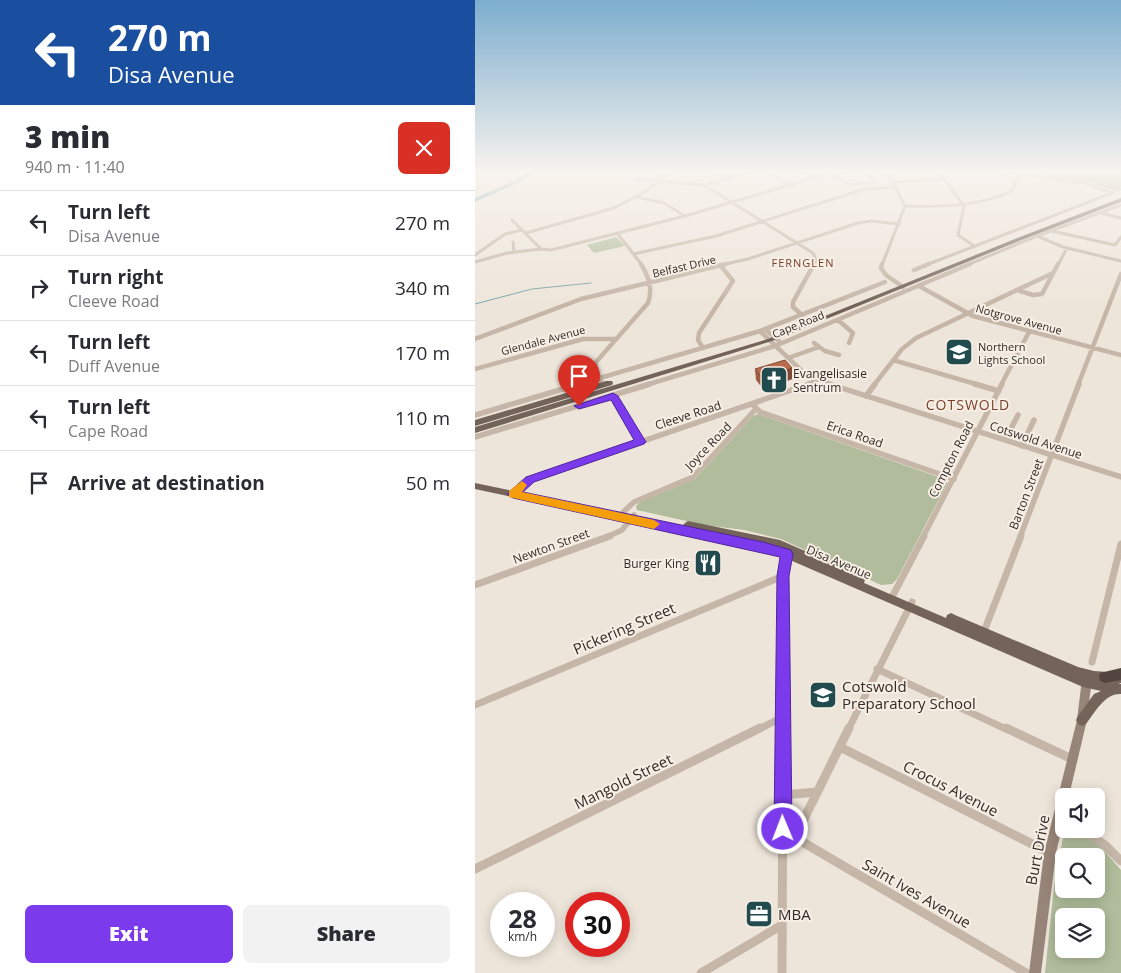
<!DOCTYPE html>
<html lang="en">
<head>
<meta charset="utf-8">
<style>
  :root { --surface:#fff; --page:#f2f2f3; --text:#2b2b33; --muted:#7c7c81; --line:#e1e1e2; --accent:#7c3aed }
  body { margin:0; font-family:"Open Sans",sans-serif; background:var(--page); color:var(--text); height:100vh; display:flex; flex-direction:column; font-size:19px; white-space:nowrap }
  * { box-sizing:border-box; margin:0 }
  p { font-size:16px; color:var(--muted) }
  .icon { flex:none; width:28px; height:28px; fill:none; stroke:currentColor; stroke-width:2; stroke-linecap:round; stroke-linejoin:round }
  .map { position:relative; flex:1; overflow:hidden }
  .details { display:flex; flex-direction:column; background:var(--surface); width:475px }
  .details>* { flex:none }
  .banner { background:#1a4fa0; color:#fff; overflow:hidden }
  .buttons { position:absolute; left:580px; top:788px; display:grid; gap:10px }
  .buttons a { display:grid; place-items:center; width:50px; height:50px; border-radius:8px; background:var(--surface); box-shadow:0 2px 12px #0003; font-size:25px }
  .speed { position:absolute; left:15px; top:892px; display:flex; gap:10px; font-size:25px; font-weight:700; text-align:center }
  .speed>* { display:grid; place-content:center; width:65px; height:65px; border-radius:50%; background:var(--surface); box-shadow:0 2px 12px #0003; line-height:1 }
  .speed small { font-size:12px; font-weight:400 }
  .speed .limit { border:8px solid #d22; background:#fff; color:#111 }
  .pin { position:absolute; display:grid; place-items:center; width:42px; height:42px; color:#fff; margin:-51px -21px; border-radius:50% 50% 50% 0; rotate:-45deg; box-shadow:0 0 5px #0007 }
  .pin .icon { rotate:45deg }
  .me { position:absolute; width:55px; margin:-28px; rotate:359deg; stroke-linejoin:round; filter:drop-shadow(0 0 4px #0008) }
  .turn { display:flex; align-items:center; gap:18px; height:105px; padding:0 25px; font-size:22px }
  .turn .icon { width:65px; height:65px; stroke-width:2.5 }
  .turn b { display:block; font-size:35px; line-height:42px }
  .round { display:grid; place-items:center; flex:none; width:52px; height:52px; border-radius:8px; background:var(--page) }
  .overview { display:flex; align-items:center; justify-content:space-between; height:85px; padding:0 25px }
  h1 { font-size:30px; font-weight:800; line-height:38px }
  .action { display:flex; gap:10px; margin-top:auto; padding:10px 25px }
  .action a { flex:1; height:58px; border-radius:8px; background:var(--accent); color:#fff; font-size:20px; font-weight:800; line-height:58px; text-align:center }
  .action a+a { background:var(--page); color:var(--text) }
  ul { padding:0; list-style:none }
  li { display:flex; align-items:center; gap:15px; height:65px; padding:0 25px; border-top:1px solid var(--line) }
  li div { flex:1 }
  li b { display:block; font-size:19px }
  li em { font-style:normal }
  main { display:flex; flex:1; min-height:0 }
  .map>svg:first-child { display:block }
  .green { fill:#b0bc9b; fill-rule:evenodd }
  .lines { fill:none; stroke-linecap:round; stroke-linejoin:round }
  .stream { stroke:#7ca5a8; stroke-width:1 }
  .river { fill:#7ca5a8; fill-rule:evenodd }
  .street-far4 { stroke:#c5b6a7; stroke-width:3 }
  .street-far3 { stroke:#c5b6a7; stroke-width:4.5 }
  .street-far2 { stroke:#c5b6a7; stroke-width:5.5 }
  .street-far1 { stroke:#c5b6a7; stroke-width:7 }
  .street { stroke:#c5b6a7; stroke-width:9 }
  .secondary { fill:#988579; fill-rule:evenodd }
  .primary { fill:#736359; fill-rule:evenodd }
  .highway { fill:#52453f; fill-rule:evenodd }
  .wall { fill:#a05b42 }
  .shaded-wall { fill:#824a36 }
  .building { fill:#ba6a4d; stroke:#824a36 }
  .route { fill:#7c3aed; stroke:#51269a }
  .slow { fill:#f59e0b }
  .labels { text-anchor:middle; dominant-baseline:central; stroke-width:4; stroke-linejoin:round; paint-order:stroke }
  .far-neighbourhood-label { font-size:11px; letter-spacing:1px; fill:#793e28; stroke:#f7efe5 }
  .far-street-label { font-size:11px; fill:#322b27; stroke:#f7efe5 }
  .far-poi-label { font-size:11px; fill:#322b27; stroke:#f7efe5; text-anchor:start }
  .poi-label { font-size:12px; fill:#322b27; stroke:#f7efe5; text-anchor:start }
  .street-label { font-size:12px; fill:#322b27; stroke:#f7efe5 }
  .neighbourhood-label { font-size:14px; letter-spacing:1px; fill:#793e28; stroke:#f7efe5 }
  .near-street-label { font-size:15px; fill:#322b27; stroke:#f7efe5 }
  .near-poi-label { font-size:15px; fill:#322b27; stroke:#f7efe5; text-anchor:start }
</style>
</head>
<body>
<main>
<section class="details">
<div class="banner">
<div class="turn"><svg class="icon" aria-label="left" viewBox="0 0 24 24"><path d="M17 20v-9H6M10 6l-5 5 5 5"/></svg><div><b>270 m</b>Disa Avenue</div></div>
</div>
<div class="overview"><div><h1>3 min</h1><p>940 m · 11:40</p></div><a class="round" style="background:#d93025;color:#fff"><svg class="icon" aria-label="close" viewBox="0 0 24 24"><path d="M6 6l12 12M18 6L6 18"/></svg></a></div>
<ul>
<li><svg class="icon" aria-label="left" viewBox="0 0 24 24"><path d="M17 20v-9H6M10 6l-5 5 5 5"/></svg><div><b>Turn left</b><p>Disa Avenue</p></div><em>270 m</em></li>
<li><svg class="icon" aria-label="right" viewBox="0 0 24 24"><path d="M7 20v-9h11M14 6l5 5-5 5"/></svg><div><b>Turn right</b><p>Cleeve Road</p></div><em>340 m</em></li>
<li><svg class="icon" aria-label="left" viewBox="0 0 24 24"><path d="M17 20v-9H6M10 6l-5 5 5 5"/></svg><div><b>Turn left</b><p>Duff Avenue</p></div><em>170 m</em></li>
<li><svg class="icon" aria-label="left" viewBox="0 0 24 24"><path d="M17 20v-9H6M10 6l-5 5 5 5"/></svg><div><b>Turn left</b><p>Cape Road</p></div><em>110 m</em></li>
<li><svg class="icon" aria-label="arrive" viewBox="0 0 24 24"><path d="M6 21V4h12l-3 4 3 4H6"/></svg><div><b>Arrive at destination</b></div><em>50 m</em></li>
</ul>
<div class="action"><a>Exit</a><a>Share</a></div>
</section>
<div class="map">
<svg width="646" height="973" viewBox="0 0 646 973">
  <rect width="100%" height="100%" fill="#eee5da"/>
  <path class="green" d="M 533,170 L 646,170 L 646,190 L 642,192 L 617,183 Z
    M 141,237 L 150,246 L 119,253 L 112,245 Z
    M 283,414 L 472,480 L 472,484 L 422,579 L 417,584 L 406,585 L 306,539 L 269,530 L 229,525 L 162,510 L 161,506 L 165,502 L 220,479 L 278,416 Z
    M 592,830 C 614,830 633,855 646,870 L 646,973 L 570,973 L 579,887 L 588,838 ZM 589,856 L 621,856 L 621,889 L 589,889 ZM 589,916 L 621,916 L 621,949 L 589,949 Z"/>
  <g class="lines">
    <path class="stream" d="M 0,304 L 57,289 L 116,283"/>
    <path class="river" d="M 55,170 L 61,170 L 45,182 L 0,202 L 0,198 L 41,180 Z"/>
    <path class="street-far4" d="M 240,170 L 251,179
      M 289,170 L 317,185
      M 324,170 L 339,178
      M 377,170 L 359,176 L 378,186
      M 392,170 L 400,184
      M 463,170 L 489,206 L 483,235 L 499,246
      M 521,170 L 612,184 L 637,193
      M 160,179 L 229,185 L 338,253 L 341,260 L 338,265
      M 418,182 L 470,179
      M 229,185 L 281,170
      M 377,185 L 399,182
      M 162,197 L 189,203 L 210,216
      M 430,206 C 468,207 502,207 537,191 L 544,174
      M 625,213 L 646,218
      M 37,220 L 66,249 L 76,250 L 210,216 L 366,170
      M 577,231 L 640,245 L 646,237
      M 51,233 L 139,208 L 172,191 L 195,170
      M 142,233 L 167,265
      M 562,236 L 588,247 L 646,261
      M 38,242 L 39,252
      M 158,254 L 241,236 L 390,189 L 421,187
      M 0,255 L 30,234 L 47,230
      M 0,262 L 32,253 L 66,249
      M 246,265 L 273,259 L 383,223 L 396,221 L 424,224
      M 407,265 L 430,206 L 411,170
      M 451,265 L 637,193
      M 492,265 L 562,236 L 646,205
      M 583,265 L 592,248"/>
    <path class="street-far3" d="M 407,264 L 406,268 L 411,275 L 428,287
      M 439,270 L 454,264
      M 444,286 L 498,316 L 646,355
      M 542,290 L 558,295 L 567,294 L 583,264
      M 327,315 L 318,307 L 318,302 L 339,264
      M 363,320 L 378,333 L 374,343
      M 285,331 L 329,373 L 358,385
      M 292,331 L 304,341
      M 0,339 L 106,299 L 251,264
      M 339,343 L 350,351 L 364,355
      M 228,348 L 223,340 L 224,333 L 258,281 L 246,266
      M 313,358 L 344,347
      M 418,360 L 504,385
      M 0,369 L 108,339 L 141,339
      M 126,380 L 120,369 L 121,362 L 173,303 C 178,289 174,277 166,264
      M 101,385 L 285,331 L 410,282
      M 171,385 L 300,346 L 495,264
      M 331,385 L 342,380
      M 399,385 L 427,349 L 441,338 L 578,273
      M 526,385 L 554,332
      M 603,385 L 646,274"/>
    <path class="street-far2" d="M 354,384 L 646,477
      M 500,384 L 524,391
      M 138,396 L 165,442
      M 391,396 L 400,384
      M 277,404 L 285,412 L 479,479
      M 0,415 L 105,384
      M 0,437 L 175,384
      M 530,440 L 543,415
      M 547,446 L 559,420
      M 38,494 L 55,480 L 334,384
      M 143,517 L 159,502 L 218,477 L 280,410
      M 132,537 L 147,530 L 159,515
      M 448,537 L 527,384
      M 545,537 L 604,384"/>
    <path class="street-far1" d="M 0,585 L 135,536
      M 416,599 L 449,536
      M 508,634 L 546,536
      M 617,662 L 646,544
      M 402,669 L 533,730
      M 0,705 L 308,576
      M 282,730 L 308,717
      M 308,730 L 308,576 L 313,551
      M 373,730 L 437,602"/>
    <path class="street" d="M 531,728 L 597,759
      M 365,747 L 575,853
      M 308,795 L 342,792
      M 607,829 L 631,846 L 646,861
      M 319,837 L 551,973
      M 308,846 L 319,837 L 326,825 L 374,728
      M 0,869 L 285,728
      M 226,973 L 307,925
      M 307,973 L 308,728"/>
    <path class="secondary" d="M 612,675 L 615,676 L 617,679 L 612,720 L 594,796 L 589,796 L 589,819 L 581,853 L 566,973 L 554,973 L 569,853 L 602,720 L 607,679 L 609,676 Z"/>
    <path class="primary" d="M 646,198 L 646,202 L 549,239 L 297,341 L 0,433 L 0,427 L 293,339 L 545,237 Z
      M 131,381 L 137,381 L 138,383 L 137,385 L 0,426 L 0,420 Z
      M 0,483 L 209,527 L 208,525 L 210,523 L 213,521 L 305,540 L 389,577 L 390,580 L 389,583 L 471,618 L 472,615 L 476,613 L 480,615 L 603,667 L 619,671 L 646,673 L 646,683 L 643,683 L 646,684 L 646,694 C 630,693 620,712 611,724 L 607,726 L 603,724 L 601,720 L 603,716 L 619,694 L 626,691 L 608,687 L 308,557 L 288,551 L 0,489 Z"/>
    <path class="highway" d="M 646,668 L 646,680 L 630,683 L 625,681 L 624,677 L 625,673 Z"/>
  </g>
  <path class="wall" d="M 317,368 L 317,379 L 304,384 L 304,386 L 300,388 L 298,386 L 288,389 L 281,380 L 280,369 Z"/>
  <path class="shaded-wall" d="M 317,368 L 317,379 L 304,384 L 304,386 L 300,388 L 299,376 L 302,373 Z
    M 298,374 L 298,386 L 288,389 L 287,378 Z"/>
  <path class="building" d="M 310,360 L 317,368 L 302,373 L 304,375 L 299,376 L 298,374 L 287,378 L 280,369 Z"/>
  <linearGradient id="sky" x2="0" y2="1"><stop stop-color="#7daece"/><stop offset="0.56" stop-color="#f7f3ee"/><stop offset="1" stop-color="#f7f3ee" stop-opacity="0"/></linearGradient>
  <rect width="646" height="306" fill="url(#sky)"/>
  <path class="route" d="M 138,393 L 143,396 L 171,442 L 169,444 L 59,482 L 48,492 L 288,542 L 316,550 L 318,554 L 314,576 L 317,829 L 314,835 L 308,838 L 302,835 L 299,829 L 302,576 L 305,557 L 38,498 L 32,494 L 51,477 L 159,440 L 136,400 L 104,409 L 99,406 Z"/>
  <path class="slow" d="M 47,481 L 52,485 L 47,492 L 179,520 L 185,524 L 179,529 L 34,497 L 34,491 Z"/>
  <defs>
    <g id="school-square" transform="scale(1.4375)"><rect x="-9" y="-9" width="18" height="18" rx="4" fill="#214b4f" stroke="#f7efe5"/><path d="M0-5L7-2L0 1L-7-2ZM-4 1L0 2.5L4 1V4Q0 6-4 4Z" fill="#fff"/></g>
    <g id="church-square" transform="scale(1.4375)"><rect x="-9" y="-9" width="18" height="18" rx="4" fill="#214b4f" stroke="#f7efe5"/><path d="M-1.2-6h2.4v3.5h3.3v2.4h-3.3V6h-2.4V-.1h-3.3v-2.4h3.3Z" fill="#fff"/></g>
    <g id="restaurant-square" transform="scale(1.4375)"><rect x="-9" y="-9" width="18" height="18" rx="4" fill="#214b4f" stroke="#f7efe5"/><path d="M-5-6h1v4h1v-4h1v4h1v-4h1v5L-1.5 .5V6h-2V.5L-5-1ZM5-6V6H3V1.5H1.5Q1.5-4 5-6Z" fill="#fff"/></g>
    <g id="office-square" transform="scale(1.4375)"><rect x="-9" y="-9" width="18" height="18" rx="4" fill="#214b4f" stroke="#f7efe5"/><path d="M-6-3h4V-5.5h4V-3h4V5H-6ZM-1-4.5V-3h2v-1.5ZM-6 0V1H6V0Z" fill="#fff"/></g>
  </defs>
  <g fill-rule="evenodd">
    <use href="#school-square" x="484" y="352"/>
    <use href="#church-square" x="299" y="380"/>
    <use href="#restaurant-square" x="233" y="563"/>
    <use href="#school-square" x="348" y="695"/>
    <use href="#office-square" x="284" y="914"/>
  </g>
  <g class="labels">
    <g class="far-neighbourhood-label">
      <text x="328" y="262">FERNGLEN</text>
    </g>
    <g class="far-street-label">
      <text transform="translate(209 266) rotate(-13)">Belfast Drive</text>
      <text transform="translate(544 319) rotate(15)">Notgrove Avenue</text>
      <text transform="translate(323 324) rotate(-22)">Cape Road</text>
      <text transform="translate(68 340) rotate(-15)">Glendale Avenue</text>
    </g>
    <g class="far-poi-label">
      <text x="503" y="346">Northern<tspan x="503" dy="13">Lights School</tspan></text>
    </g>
    <g class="poi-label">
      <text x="318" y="373">Evangelisasie<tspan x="318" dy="14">Sentrum</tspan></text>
      <text x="214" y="563" text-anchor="end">Burger King</text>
    </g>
    <g class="street-label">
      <text transform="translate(213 415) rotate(-18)">Cleeve Road</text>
      <text transform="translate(380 434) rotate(19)">Erica Road</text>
      <text transform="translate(561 440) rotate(18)">Cotswold Avenue</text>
      <text transform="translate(233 446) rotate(-46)">Joyce Road</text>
      <text transform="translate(476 459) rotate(-63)">Compton Road</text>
      <text transform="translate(551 494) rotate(-69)">Barton Street</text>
      <text transform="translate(76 546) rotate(-20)">Newton Street</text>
      <text transform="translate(364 562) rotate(23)">Disa Avenue</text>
    </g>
    <g class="neighbourhood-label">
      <text x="493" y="404">COTSWOLD</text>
    </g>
    <g class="near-street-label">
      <text transform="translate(149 628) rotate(-23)">Pickering Street</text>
      <text transform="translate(148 781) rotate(-26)">Mangold Street</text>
      <text transform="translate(476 788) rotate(27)">Crocus Avenue</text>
      <text transform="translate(562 850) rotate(-79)">Burt Drive</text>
      <text transform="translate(442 893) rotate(30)">Saint Ives Avenue</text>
    </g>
    <g class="near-poi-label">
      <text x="367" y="686">Cotswold<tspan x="367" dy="17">Preparatory School</tspan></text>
      <text x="303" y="914">MBA</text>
    </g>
  </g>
</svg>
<div class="buttons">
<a><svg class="icon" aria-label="sound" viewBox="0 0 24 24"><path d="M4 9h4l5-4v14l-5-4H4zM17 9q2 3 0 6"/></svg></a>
<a><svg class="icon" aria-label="search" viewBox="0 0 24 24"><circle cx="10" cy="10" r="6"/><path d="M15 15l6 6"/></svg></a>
<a><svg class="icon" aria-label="layers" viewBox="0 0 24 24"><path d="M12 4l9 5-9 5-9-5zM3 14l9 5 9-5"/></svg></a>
</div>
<div class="speed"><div>28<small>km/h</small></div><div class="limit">30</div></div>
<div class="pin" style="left:104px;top:406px;background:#d93025"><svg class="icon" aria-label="arrive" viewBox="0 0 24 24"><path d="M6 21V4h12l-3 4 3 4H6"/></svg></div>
<svg class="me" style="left:308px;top:829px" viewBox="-20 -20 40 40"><circle r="17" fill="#7c3aed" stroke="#fff" stroke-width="3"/><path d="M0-11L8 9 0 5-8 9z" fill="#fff"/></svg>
</div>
</main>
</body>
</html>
